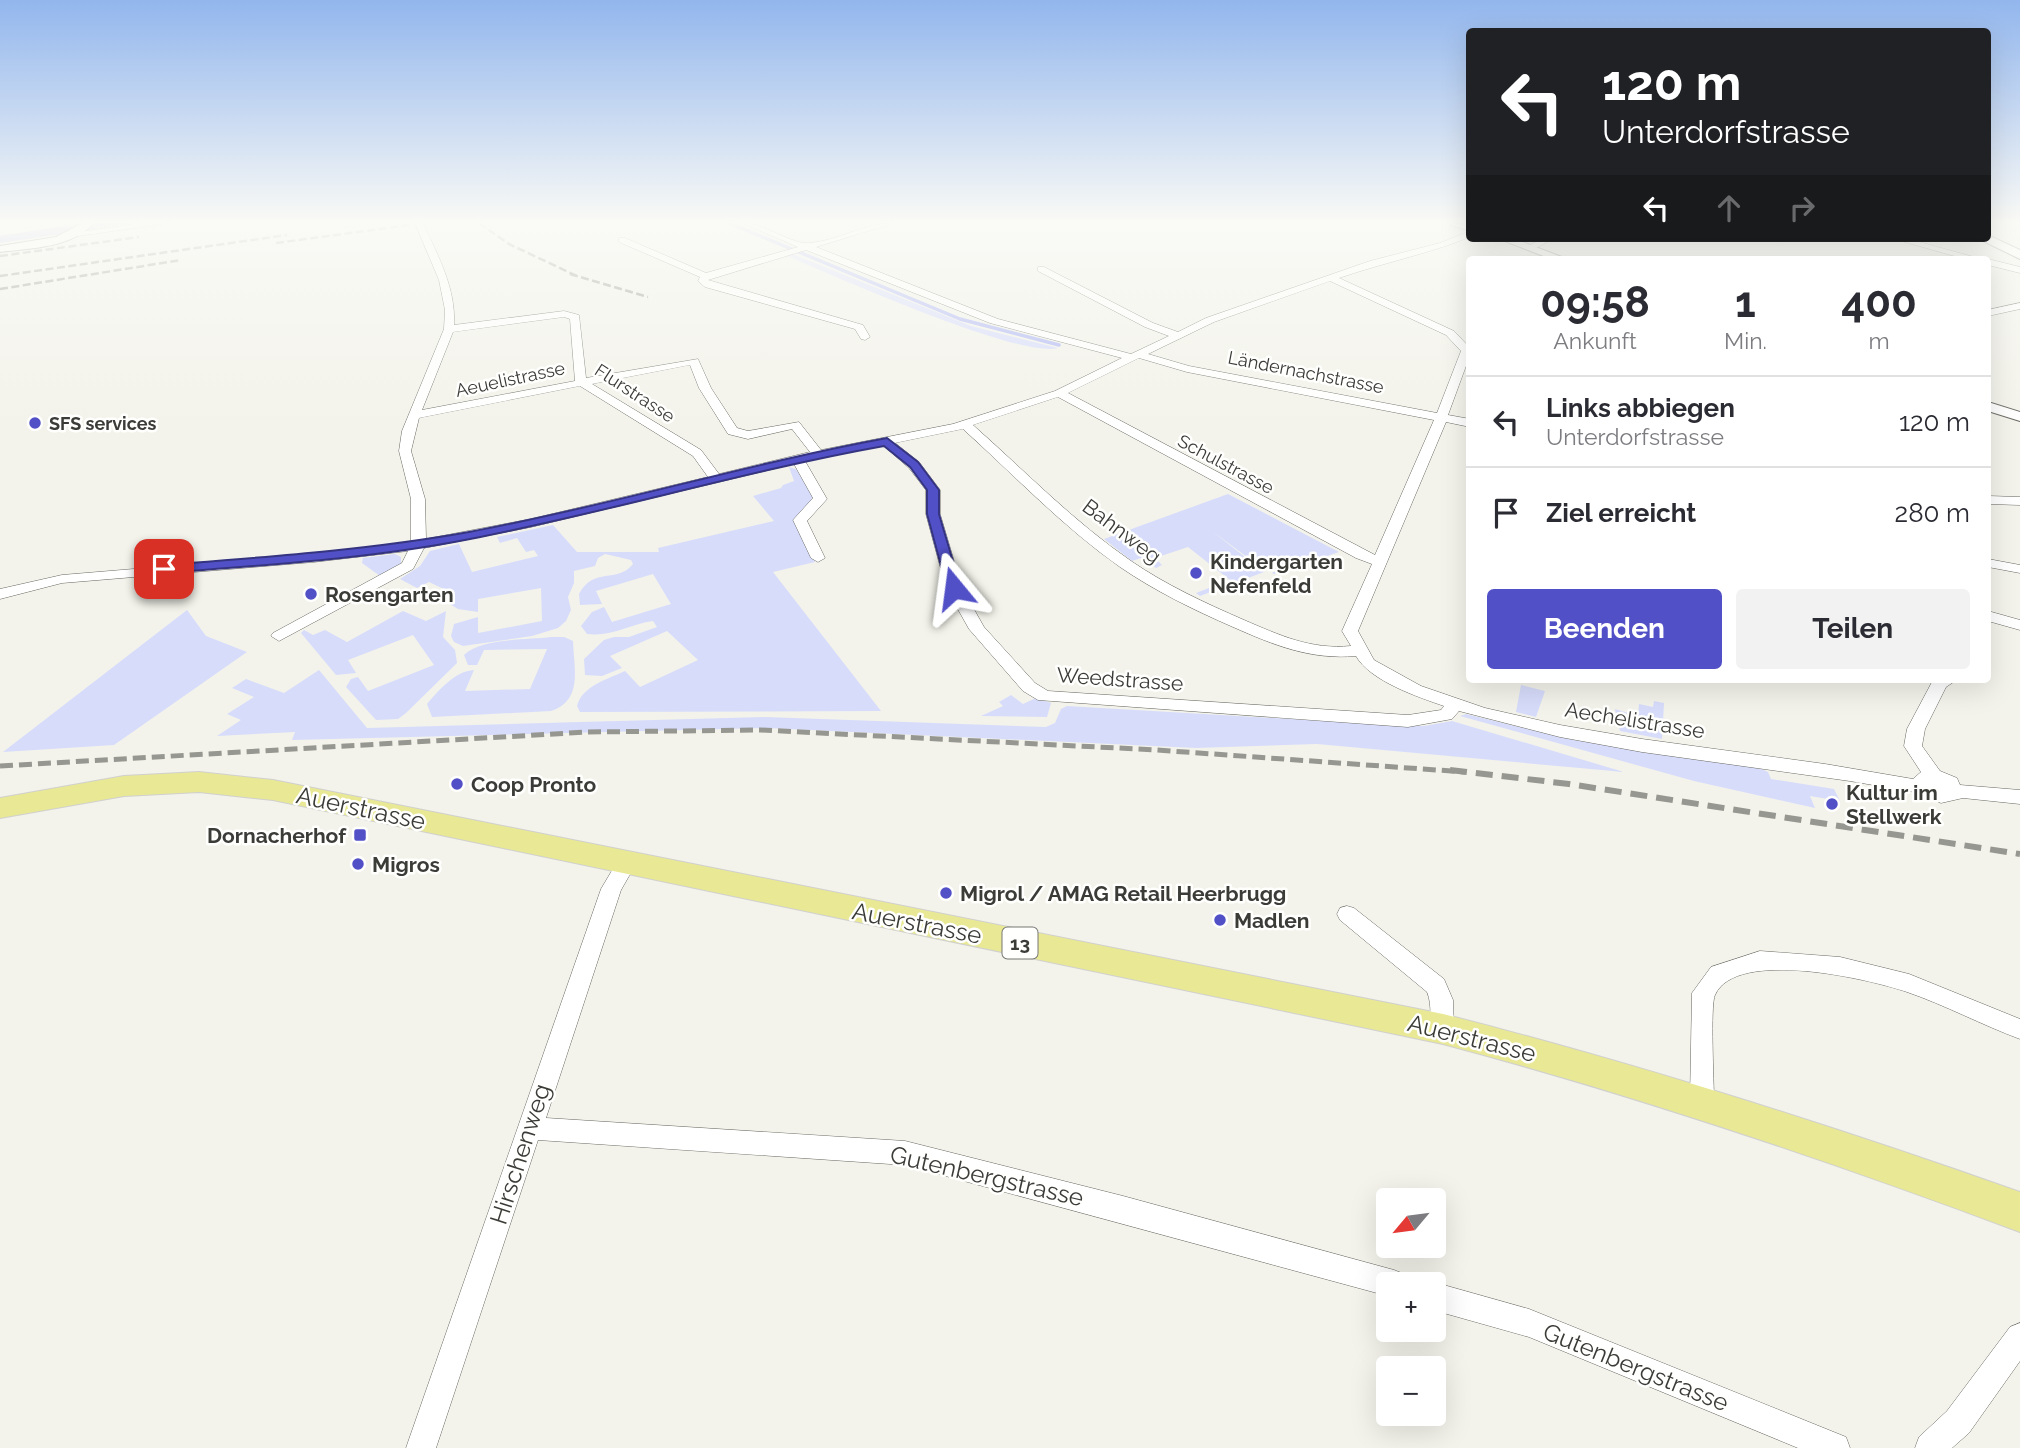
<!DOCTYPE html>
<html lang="de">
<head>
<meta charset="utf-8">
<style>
  :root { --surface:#fff; --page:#f2f2f3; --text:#2b2b33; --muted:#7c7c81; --line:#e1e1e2; --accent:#5250c7 }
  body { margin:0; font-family:Raleway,sans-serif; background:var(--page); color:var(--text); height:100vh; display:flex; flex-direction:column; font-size:26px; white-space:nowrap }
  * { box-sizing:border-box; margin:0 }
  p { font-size:23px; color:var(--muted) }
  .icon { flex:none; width:38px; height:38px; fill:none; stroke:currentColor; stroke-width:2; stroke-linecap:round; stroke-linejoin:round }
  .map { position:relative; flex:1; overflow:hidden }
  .panel { position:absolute; left:1466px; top:256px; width:525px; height:427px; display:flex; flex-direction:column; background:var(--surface); border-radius:7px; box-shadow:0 7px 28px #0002 }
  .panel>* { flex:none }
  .guide { position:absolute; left:1466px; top:28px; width:525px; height:214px; border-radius:7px; box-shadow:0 7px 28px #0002; background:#202124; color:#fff; overflow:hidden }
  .needle { width:46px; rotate:241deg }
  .buttons { position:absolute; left:1376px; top:1188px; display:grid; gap:14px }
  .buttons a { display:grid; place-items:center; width:70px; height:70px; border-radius:7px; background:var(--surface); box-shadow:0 7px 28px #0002; font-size:35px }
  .pin { position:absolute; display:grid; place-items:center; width:60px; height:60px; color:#fff; margin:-30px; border-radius:14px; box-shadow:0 4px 10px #0006 }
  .me { position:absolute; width:77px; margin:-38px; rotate:344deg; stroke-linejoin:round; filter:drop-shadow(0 0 5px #0008) }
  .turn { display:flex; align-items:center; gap:24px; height:147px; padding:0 21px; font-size:32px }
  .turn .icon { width:91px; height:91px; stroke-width:2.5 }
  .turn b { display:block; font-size:49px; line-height:60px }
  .lanes { display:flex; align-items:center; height:66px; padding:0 21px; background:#0003; justify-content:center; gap:35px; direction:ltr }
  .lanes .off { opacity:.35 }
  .eta { display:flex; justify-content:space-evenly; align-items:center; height:119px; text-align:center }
  .eta b { font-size:42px; font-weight:700; line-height:49px }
  .primary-button { display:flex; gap:14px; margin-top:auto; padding:14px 21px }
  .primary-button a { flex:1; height:80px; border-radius:7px; background:var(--accent); color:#fff; font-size:28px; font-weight:700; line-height:80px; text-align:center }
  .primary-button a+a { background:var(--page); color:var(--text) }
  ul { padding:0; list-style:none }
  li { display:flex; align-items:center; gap:21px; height:91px; padding:0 21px; border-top:2px solid var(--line) }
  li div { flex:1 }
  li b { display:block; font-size:26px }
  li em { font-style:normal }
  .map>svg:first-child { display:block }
  .green { fill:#d7dcfb }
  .water { fill:#b1b9f5 }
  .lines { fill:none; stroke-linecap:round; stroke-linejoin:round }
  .stream { stroke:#b1b9f5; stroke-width:3.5 }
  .minor-casing { stroke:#686862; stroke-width:1 }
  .tertiary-casing { stroke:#686862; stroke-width:2 }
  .secondary-casing { stroke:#686862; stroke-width:2 }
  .primary-casing { stroke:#d0d0cf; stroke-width:2 }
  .minor { fill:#fff; fill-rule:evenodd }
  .tertiary { fill:#fff; fill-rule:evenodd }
  .secondary { fill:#fff; fill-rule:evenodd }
  .primary { fill:#e9e895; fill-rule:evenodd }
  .rail-far2 { stroke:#979791; stroke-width:2.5; stroke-dasharray:8 3.5; stroke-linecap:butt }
  .rail-far1 { stroke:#979791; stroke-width:5; stroke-dasharray:13 6; stroke-linecap:butt }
  .rail { stroke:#979791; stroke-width:6; stroke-dasharray:17 9; stroke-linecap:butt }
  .route { fill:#5250c7; stroke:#353481; stroke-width:2 }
  .poi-dot { fill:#5250c7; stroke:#fffffe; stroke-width:2.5 }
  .labels { text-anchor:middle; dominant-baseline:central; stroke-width:5; stroke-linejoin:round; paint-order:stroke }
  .far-street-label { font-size:18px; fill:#3b3b38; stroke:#fffffe }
  .far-poi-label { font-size:18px; font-weight:bold; fill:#3b3b38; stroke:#fffffe; text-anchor:start }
  .shield { fill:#fffffe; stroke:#767673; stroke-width:2 }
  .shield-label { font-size:19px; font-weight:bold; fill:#3b3b38 }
  .street-label { font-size:21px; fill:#3b3b38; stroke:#fffffe }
  .poi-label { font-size:21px; font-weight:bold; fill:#3b3b38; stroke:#fffffe; text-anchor:start }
  .near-street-label { font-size:24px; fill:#3b3b38; stroke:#fffffe }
</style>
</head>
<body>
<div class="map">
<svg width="2020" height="1448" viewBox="0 0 2020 1448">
  <rect width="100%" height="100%" fill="#f3f3eb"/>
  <path class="green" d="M 793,254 L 971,326 L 1058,348 C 1020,359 832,275 787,256 Z
    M 789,467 L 796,469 L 815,500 L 795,518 L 815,562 L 773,572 L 881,711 L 580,712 L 577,706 C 582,686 608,679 625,671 L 640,687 L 698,660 L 667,631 L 610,656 L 622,668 L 602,676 L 585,675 L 584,659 L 604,640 L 614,637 L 629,637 L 657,627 L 653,621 C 630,624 612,637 587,634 L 581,626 L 592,612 L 604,607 L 612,622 L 671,604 L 653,574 L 596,591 L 602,604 L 580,605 L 579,594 C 594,566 617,584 633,564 L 631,560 L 605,554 L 598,558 L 595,566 L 574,571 L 574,583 L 568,597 L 571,610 L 566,621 L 558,628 L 532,636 L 463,646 L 454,642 L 451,636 L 454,624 L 478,617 L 478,633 L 542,621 L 541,588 L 478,599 L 478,612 L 458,609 L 448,603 L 455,599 L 452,593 L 429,582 L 417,588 L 400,579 L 420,566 L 430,551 L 459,544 L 472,572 L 538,556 L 534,550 L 526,552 L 517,538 L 500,543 L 497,537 L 553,525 L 577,552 L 659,552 L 658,548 L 774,521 L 753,496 L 781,488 L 783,485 L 794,481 Z
    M 1228,494 L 1339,552 L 1274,574 L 1272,573 L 1279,569 L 1265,559 L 1255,563 L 1212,531 L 1264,572 L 1200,596 L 1196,593 L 1230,580 L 1188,547 L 1155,558 L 1162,565 L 1156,568 L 1141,558 L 1132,561 L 1104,539 Z
    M 395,554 L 401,557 L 401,564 L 380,576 L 362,563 L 363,558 Z
    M 187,610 L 206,636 L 247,652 L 114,745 L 3,752 Z
    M 403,611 L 426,621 L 446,611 L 443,637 L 455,650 L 457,663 L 406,713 L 398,719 L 376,720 L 346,687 L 351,679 L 358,677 L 368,691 L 434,665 L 413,635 L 348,660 L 356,673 L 336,675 L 301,633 L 304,630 L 313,635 L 325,630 L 347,642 Z
    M 551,637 L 564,637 L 573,641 C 574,670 583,700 551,711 L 432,717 L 427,704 C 439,690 455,671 474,670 L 465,691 L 530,689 L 547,649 L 484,650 L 477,665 L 468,665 L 464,655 C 481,638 528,640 551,637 Z
    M 319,670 L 367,728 L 765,717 L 1046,727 L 1055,723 L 1061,709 L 1067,706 L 1394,725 L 1424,726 L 1452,721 L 1624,772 L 1317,744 L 1196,748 L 767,728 L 292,740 L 295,732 L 217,736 L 241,720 L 227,714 L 254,697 L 232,688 L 246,679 L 284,693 Z
    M 1521,685 L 1545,691 L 1536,717 L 1516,712 Z
    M 1011,695 L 1023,704 L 1036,698 L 1051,703 L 1047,717 L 981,716 L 1003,706 L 999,702 Z
    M 1654,701 L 1664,703 L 1662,739 L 1620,731 L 1615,709 L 1638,716 L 1639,704 L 1653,707 Z
    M 1466,714 L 1574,740 L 1757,767 L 1768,772 L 1771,779 L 1834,789 L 1840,801 L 1810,796 L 1815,808 L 1694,781 L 1460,716 Z"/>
  <path class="water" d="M 84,223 L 132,223 L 0,243 L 0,236 Z"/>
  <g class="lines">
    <path class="stream" d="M 729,223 L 960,319 L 1059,345"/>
    <g class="minor-casing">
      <path id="minor" d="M 142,223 L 169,223 L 78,236 L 74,233 Z
        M 415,223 L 423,223 C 438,256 456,288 454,325 L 564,311 L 579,315 L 586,378 L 698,359 L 711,388 L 737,428 L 748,431 L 799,422 L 821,450 L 953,424 L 1055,391 L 1122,358 L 990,323 L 806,250 L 708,280 L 863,325 L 870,337 L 865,340 L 861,339 L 855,329 L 705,287 L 698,281 L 700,277 L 619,242 L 619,238 L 625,238 L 706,273 L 798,247 L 742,223 C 765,223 792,245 809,243 C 838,241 864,223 894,223 L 816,247 L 998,319 L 1131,354 L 1169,336 L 1145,327 L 1038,271 L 1038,267 L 1044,267 L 1153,323 L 1178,332 L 1206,318 L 1370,261 L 1440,243 L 1470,231 L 1470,237 C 1428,254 1382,263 1339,278 L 1454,331 L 1470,348 L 1470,355 L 1448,415 L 1470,419 L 1470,427 L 1446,422 L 1358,631 L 1374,660 L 1421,686 L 1485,708 L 1560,725 L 1642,739 L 1825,764 L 1913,779 L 1921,772 L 1904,746 L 1907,729 L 1933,680 L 1958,679 L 1946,687 L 1925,729 L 1922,746 L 1940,771 L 1957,778 L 1960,785 L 2020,790 L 2020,804 L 1963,798 L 1941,803 L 1920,793 L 1850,781 L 1642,752 L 1560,737 L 1459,711 L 1452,719 L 1408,727 L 1038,700 L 1023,691 L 969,629 L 946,588 L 926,514 L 926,490 L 909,468 L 883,445 L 805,461 L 827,499 L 807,521 L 825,558 L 818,562 L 811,558 L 793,520 L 813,498 L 794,464 L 531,527 L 424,548 L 413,569 L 279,641 L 271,636 L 273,633 L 402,563 L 408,551 L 314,562 L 62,583 L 0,599 L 0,589 L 62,575 L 314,554 L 411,542 L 411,499 L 399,451 L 402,431 L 444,329 L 445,310 L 439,280 ZM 1330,281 L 1446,335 L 1461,351 L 1437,413 L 1189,366 L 1148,354 L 1214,322 ZM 564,317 L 570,319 L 575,381 L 422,410 L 453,332 ZM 1139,358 L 1187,372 L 1434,420 L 1375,555 L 1068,393 ZM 690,365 L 699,388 L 728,434 L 748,439 L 792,429 L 810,452 L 719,474 L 701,450 L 592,384 ZM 580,386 L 693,456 L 708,477 L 531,519 L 426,539 L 425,499 L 411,451 L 419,418 ZM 1058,397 L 1356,558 L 1372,564 L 1342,631 L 1351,646 C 1311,650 1279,635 1244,620 C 1205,603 1166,585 1131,561 C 1074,522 1025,471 973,425 ZM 963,429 C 1014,475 1063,527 1120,567 C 1155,591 1194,610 1233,627 C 1274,645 1310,660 1356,656 C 1370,681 1418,697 1444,706 L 1441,710 L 1408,715 L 1048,691 L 1035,683 L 984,627 L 962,588 L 940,514 L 940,490 L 919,462 L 895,443 Z
        M 1544,238 L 1555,238 L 1532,250 L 1524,248 Z
        M 1891,238 L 1905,238 L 1981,259 L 1965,259 Z
        M 1988,259 L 2020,267 L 2020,273 L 1988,265 Z
        M 2020,303 L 2020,309 L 1988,316 L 1988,310 Z
        M 1988,496 L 2020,497 L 2020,505 L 1988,504 Z
        M 1988,559 L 2020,565 L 2020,573 L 1988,567 Z
        M 1988,611 L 2020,620 L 2020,630 L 1988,621 Z
        M 627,854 L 634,857 L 637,862 L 621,890 L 546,1118 L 905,1141 L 1123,1196 L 1394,1270 L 1404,1274 L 1408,1284 L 1388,1284 L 1388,1296 L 905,1165 L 538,1140 L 436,1448 L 406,1448 L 601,889 L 620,857 Z
        M 1347,906 L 1354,908 L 1444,979 L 1453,1000 L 1454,1029 L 1451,1036 L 1443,1039 L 1435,1036 C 1428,1022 1433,1006 1427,992 L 1340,920 L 1337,914 L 1340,908 Z
        M 1760,951 L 1840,957 L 1909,974 L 2020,1019 L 2020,1039 C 1982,1025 1945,1005 1907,992 C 1869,979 1736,948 1715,995 C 1710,1005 1714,1084 1714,1101 L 1711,1109 L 1702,1112 L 1693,1109 L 1690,1101 L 1692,993 L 1711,967 Z
        M 1433,1282 L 1529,1309 L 1846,1437 L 1850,1448 L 1798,1448 L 1529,1337 L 1433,1310 L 1433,1284 L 1427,1284 Z
        M 2020,1323 L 2020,1361 L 1969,1433 L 1952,1448 L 1915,1448 L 1919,1437 L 1947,1411 L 2010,1327 Z"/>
    </g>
    <g class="tertiary-casing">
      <path id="tertiary" d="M 83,223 L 94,223 C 71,248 32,248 0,252 L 0,246 L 56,237 Z
        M 1450,223 L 1470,225 L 1470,231 L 1451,225 Z
        M 1497,238 L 1512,238 L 1567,259 L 1551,259 Z
        M 1988,402 L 2020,412 L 2020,421 L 1988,411 Z"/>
    </g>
    <g class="secondary-casing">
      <path id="secondary" d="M 1988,235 L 2020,250 L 2020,259 L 1983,241 L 1981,238 L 1988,238 Z"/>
    </g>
    <g class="primary-casing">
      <path id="primary" d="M 199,772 L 273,780 L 1443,1014 C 1639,1064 1830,1125 2020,1192 L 2020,1232 C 1830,1161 1639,1096 1443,1044 L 273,800 L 199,792 L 124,796 L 0,818 L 0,798 L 124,776 Z"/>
    </g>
    <use href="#minor" class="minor"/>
    <use href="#tertiary" class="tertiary"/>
    <use href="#secondary" class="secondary"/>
    <use href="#primary" class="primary"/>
    <path class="rail-far2" d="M 479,223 L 509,244 L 579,277
      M 276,243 L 409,225
      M 0,256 L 139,237
      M 570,274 L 648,297
      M 0,276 L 287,235
      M 0,289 L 181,260"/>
    <path class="rail-far1" d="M 0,766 L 588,732 L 761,730 L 1157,750 L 1465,772"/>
    <path class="rail" d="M 1450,770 L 1569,784 L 2020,854"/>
  </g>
  <linearGradient id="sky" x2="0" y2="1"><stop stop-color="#92b6ed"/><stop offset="0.52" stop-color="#fafaf6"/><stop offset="1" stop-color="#fafaf6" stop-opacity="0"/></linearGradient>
  <rect width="2020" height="426" fill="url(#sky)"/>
  <path class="route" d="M 887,438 L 918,462 L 939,490 L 939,514 L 961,588 L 959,591 L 949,591 L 947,588 L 927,514 L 927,490 L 910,467 L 884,446 C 745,471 609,512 470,539 C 369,559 266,565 164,573 L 157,569 L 164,565 C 266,557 368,550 469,532 C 609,506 746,464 887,438 Z"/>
  <g class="poi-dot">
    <circle cx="35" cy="423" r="7"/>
    <circle cx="1196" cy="573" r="7"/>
    <circle cx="311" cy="594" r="7"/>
    <circle cx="457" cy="784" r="7"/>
    <circle cx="1832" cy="804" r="7"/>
    <rect x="353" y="828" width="14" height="14" rx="3.5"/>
    <circle cx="358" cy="864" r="7"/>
    <circle cx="946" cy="893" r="7"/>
    <circle cx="1220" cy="920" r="7"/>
  </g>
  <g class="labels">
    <g class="far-street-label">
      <text transform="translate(1306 372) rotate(11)">Ländernachstrasse</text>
      <text transform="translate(510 379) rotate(-12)">Aeuelistrasse</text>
      <text transform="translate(635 393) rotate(33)">Flurstrasse</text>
      <text transform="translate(1226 464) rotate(28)">Schulstrasse</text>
    </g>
    <g class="far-poi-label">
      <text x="49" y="423">SFS services</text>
    </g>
    <rect class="shield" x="1002.5" y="927.5" width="35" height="31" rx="5"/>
    <g class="shield-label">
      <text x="1020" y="943">13</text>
    </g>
    <g class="street-label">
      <text transform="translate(1122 531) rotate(37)">Bahnweg</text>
      <text transform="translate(1120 679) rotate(4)">Weedstrasse</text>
      <text transform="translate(1635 720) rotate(9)">Aechelistrasse</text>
    </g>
    <g class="poi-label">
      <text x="1210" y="561">Kindergarten<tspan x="1210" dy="24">Nefenfeld</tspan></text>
      <text x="325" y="594">Rosengarten</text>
      <text x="471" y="784">Coop Pronto</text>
      <text x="1846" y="792">Kultur im<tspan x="1846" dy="24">Stellwerk</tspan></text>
      <text x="346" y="835" text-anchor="end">Dornacherhof</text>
      <text x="372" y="864">Migros</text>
      <text x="960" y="893">Migrol / AMAG Retail Heerbrugg</text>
      <text x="1234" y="920">Madlen</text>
    </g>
    <g class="near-street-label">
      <text transform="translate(361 808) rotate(12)">Auerstrasse</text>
      <text transform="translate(917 923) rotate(11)">Auerstrasse</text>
      <text transform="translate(1472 1038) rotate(14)">Auerstrasse</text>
      <text transform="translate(520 1154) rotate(-72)">Hirschenweg</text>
      <text transform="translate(987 1176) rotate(13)">Gutenbergstrasse</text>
      <text transform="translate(1636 1367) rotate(22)">Gutenbergstrasse</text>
    </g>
  </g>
</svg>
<div class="buttons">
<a><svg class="needle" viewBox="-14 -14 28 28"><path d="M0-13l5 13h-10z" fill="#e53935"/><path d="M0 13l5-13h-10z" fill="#7c7c81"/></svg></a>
<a>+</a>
<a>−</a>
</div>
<div class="pin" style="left:164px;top:569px;background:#d93025"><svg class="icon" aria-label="arrive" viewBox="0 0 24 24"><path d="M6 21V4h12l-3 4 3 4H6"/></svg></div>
<svg class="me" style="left:954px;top:588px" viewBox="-20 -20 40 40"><path d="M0-17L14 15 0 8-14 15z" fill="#5250c7" stroke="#fff" stroke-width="4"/></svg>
<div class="guide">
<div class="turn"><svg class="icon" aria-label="left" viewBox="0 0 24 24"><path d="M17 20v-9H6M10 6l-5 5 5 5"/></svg><div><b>120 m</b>Unterdorfstrasse</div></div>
<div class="lanes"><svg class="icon" aria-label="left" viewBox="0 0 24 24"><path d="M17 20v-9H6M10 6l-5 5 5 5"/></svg><svg class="icon off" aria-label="ahead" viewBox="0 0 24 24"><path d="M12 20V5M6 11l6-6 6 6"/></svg><svg class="icon off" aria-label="right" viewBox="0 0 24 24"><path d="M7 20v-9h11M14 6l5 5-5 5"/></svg></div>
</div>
<section class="panel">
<div class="eta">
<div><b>09:58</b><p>Ankunft</p></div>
<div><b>1</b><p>Min.</p></div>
<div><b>400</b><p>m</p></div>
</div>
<ul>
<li><svg class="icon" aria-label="left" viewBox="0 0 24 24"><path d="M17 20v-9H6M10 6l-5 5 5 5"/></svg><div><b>Links abbiegen</b><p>Unterdorfstrasse</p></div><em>120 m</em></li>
<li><svg class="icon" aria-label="arrive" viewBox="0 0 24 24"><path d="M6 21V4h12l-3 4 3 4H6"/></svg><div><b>Ziel erreicht</b></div><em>280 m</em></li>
</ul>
<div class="primary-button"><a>Beenden</a><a>Teilen</a></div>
</section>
</div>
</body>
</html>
